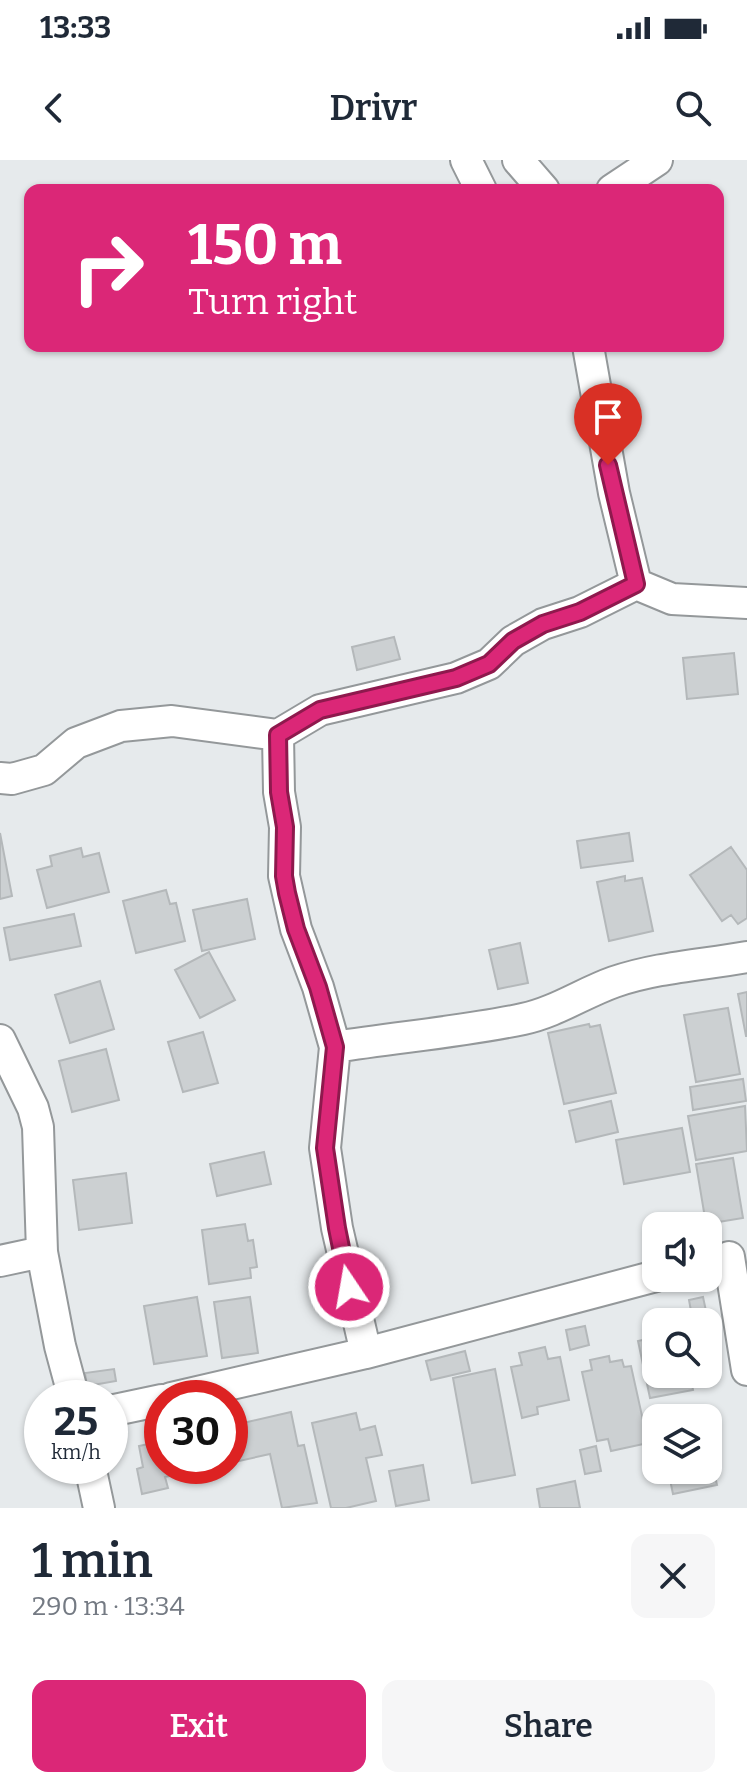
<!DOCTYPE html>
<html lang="en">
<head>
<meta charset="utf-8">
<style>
  :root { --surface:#fff; --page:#f6f6f7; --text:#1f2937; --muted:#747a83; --accent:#db2777 }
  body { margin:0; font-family:Bitter,serif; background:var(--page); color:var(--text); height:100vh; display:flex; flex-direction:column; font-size:30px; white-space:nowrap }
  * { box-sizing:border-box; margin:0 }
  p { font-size:26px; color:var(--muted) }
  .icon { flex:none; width:44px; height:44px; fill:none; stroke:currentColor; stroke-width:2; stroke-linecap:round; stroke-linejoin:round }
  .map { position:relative; height:1348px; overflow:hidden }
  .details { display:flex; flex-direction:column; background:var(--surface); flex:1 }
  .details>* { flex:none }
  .top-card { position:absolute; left:24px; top:24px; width:700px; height:168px; border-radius:16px; box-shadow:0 2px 6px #0004; background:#db2777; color:#fff; overflow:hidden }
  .buttons { position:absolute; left:642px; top:1052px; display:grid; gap:16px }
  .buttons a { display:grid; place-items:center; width:80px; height:80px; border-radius:16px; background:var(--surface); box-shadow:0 2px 6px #0004; font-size:40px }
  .speed { position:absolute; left:24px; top:1220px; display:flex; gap:16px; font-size:40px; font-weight:700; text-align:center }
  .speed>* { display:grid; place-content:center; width:104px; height:104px; border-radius:50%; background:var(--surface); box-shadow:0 2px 6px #0004; line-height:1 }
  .speed small { font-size:20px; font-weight:400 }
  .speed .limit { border:12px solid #d22; background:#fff; color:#111 }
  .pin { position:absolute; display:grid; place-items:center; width:68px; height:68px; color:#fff; margin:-82px -34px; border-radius:50% 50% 50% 0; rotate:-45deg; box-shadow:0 0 8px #0007 }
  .pin .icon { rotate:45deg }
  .me { position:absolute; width:88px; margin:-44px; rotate:348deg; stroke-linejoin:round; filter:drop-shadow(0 0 6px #0008) }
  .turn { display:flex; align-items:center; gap:28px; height:168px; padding:0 32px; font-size:36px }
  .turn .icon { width:104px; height:104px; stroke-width:2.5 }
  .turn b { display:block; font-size:56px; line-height:68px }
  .round { display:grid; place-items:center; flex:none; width:84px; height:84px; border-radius:16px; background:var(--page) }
  .summary { display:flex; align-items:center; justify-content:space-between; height:136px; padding:0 32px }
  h1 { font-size:48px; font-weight:600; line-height:60px }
  .cta { display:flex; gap:16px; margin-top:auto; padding:16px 32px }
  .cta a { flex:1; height:92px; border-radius:16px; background:var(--accent); color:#fff; font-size:32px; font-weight:600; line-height:92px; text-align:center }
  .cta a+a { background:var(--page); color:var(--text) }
  .status { display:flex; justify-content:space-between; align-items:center; height:56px; padding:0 40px; background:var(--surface); direction:ltr }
  .status svg { height:22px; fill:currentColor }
  header { display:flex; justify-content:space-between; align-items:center; height:104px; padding:0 32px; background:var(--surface); font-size:36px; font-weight:600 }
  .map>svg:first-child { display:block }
  .building { fill:#ccd0d2; stroke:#b4b8ba; stroke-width:2 }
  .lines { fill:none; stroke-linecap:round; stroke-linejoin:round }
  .minor-casing { stroke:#94989a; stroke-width:34 }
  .minor { stroke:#fff; stroke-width:30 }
  .route-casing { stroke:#8e194d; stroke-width:20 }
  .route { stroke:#db2777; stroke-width:14 }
</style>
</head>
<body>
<div class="status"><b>13:33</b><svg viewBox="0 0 49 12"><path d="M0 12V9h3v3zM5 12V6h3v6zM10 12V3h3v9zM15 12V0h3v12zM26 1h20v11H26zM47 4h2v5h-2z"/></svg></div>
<header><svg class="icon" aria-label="back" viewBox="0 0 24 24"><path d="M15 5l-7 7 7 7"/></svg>Drivr<svg class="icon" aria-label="search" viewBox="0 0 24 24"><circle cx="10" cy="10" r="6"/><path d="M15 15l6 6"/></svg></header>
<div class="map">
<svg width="747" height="1348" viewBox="0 0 747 1348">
  <rect width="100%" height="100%" fill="#e6eaec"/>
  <path class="building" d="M 394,477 L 400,499 L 357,510 L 352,487 Z
    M 734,493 L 738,534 L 687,539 L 683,498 Z
    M 0,673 L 12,736 L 0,739 Z
    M 629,673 L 633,701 L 581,708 L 577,681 Z
    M 731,687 L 747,710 L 747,758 L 738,764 L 731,755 L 722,761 L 690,715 Z
    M 81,688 L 83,697 L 99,693 L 109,732 L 47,748 L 37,710 L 52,706 L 50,696 Z
    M 625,716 L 625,721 L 642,718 L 653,771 L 609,781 L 597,722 Z
    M 166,730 L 170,744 L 176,743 L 185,781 L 136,793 L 123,741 Z
    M 247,739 L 255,779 L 202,791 L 193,750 Z
    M 74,754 L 81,786 L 10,800 L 4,768 Z
    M 520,783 L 528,823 L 498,829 L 489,790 Z
    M 209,792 L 235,840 L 200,858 L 175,810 Z
    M 100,821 L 114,869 L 70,883 L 55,835 Z
    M 747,832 L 747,876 L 746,876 L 738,834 Z
    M 728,848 L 740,914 L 696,922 L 684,855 Z
    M 589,864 L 590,867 L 600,865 L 616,933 L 564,944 L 548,873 Z
    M 203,872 L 218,923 L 183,932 L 168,882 Z
    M 106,889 L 119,940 L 72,952 L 59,901 Z
    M 743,919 L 746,941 L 693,950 L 690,927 Z
    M 611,941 L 618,972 L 576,982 L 569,951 Z
    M 745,946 L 747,991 L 696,1000 L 688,956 Z
    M 682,968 L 690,1012 L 624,1024 L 616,980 Z
    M 264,992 L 271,1024 L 217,1036 L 210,1004 Z
    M 733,998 L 743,1058 L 706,1064 L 696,1004 Z
    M 126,1013 L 132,1063 L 79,1070 L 73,1020 Z
    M 245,1064 L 248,1081 L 253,1080 L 257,1107 L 250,1108 L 251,1118 L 209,1124 L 202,1070 Z
    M 197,1137 L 207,1196 L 154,1204 L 144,1146 Z
    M 250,1137 L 258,1193 L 222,1198 L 214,1142 Z
    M 703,1137 L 709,1165 L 708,1166 L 708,1162 L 693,1162 L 689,1140 Z
    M 585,1166 L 589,1185 L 570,1190 L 566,1170 Z
    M 656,1177 L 656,1214 L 690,1214 L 693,1230 L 650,1238 L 638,1181 Z
    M 545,1187 L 548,1199 L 560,1197 L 569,1240 L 537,1247 L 538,1254 L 522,1258 L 511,1207 L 522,1205 L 519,1193 Z
    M 465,1191 L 470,1211 L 431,1220 L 426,1201 Z
    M 609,1196 L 610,1202 L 622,1200 L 624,1207 L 631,1206 L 648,1283 L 611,1291 L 608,1279 L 597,1281 L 582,1212 L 592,1210 L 590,1200 Z
    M 114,1209 L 116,1221 L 87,1226 L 85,1213 Z
    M 495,1209 L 515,1315 L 472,1323 L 453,1218 Z
    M 291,1252 L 298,1286 L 304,1285 L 317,1343 L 282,1348 L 270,1294 L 230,1303 L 230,1266 Z
    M 356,1253 L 360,1270 L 375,1266 L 382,1295 L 366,1298 L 376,1341 L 346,1348 L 331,1348 L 312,1263 Z
    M 162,1281 L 162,1306 L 216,1306 L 165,1317 L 168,1328 L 142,1334 L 137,1309 L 143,1307 L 139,1286 Z
    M 708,1283 L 717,1325 L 673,1334 L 668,1310 L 708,1310 Z
    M 596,1286 L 601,1311 L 585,1314 L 580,1290 Z
    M 423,1305 L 429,1340 L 396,1346 L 389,1311 Z
    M 575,1321 L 580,1348 L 540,1348 L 537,1329 Z"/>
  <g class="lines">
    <g class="minor-casing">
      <path id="minor" d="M 466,0 L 481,30
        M 518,0 L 544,30
        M 612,30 L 657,0
        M 588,186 L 614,333 L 636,424
        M 0,618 L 12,619 L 44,610 L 76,583 L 121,566 L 172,561 L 278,575 L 320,550 L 456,518 L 489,504 L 513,481 L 543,464 L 580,452 L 636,424 L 672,439 L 747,443
        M 0,880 L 33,948 L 38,967 L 42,1092 L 60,1186 L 74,1238
        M 335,887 C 397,877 462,872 523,859 C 556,852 583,833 614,822 C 658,807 702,805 747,797
        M 729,1097 L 747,1210
        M 0,1101 L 42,1092
        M 366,1193 L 656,1116
        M 171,1238 L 366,1193 L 337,1068 L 325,988 L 335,887 L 318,827 L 296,769 L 284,716 L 285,667 L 279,632 L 278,575
        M 110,1251 L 162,1240
        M 90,1306 L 99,1348"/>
    </g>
    <use href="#minor" class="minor"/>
  </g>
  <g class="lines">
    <g class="route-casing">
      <path id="route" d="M 349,1127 L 337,1068 L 325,988 L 335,887 L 318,827 L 296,769 L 287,733 L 284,716 L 285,667 L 279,632 L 278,575 L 320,550 L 456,518 L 489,504 L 513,481 L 543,464 L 580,452 L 636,424 L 608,305"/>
    </g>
    <use href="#route" class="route"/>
  </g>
</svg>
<div class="buttons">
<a><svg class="icon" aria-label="sound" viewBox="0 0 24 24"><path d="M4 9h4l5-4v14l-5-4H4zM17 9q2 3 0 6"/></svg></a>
<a><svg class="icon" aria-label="search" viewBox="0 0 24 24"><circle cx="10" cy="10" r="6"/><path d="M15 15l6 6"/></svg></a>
<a><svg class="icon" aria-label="layers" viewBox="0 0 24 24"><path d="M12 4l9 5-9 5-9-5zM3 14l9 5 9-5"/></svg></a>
</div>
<div class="speed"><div>25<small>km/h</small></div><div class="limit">30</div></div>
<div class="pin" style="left:608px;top:305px;background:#d93025"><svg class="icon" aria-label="arrive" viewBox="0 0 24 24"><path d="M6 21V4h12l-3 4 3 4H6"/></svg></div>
<svg class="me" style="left:349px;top:1127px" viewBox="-20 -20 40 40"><circle r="17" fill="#db2777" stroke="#fff" stroke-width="3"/><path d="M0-11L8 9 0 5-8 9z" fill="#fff"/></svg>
<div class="top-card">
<div class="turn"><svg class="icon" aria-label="right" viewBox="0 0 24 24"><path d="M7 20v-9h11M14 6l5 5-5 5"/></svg><div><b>150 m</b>Turn right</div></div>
</div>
</div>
<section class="details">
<div class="summary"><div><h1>1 min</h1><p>290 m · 13:34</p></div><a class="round"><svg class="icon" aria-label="close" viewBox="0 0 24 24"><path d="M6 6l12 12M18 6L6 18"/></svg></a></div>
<div class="cta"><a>Exit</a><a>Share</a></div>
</section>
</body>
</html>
